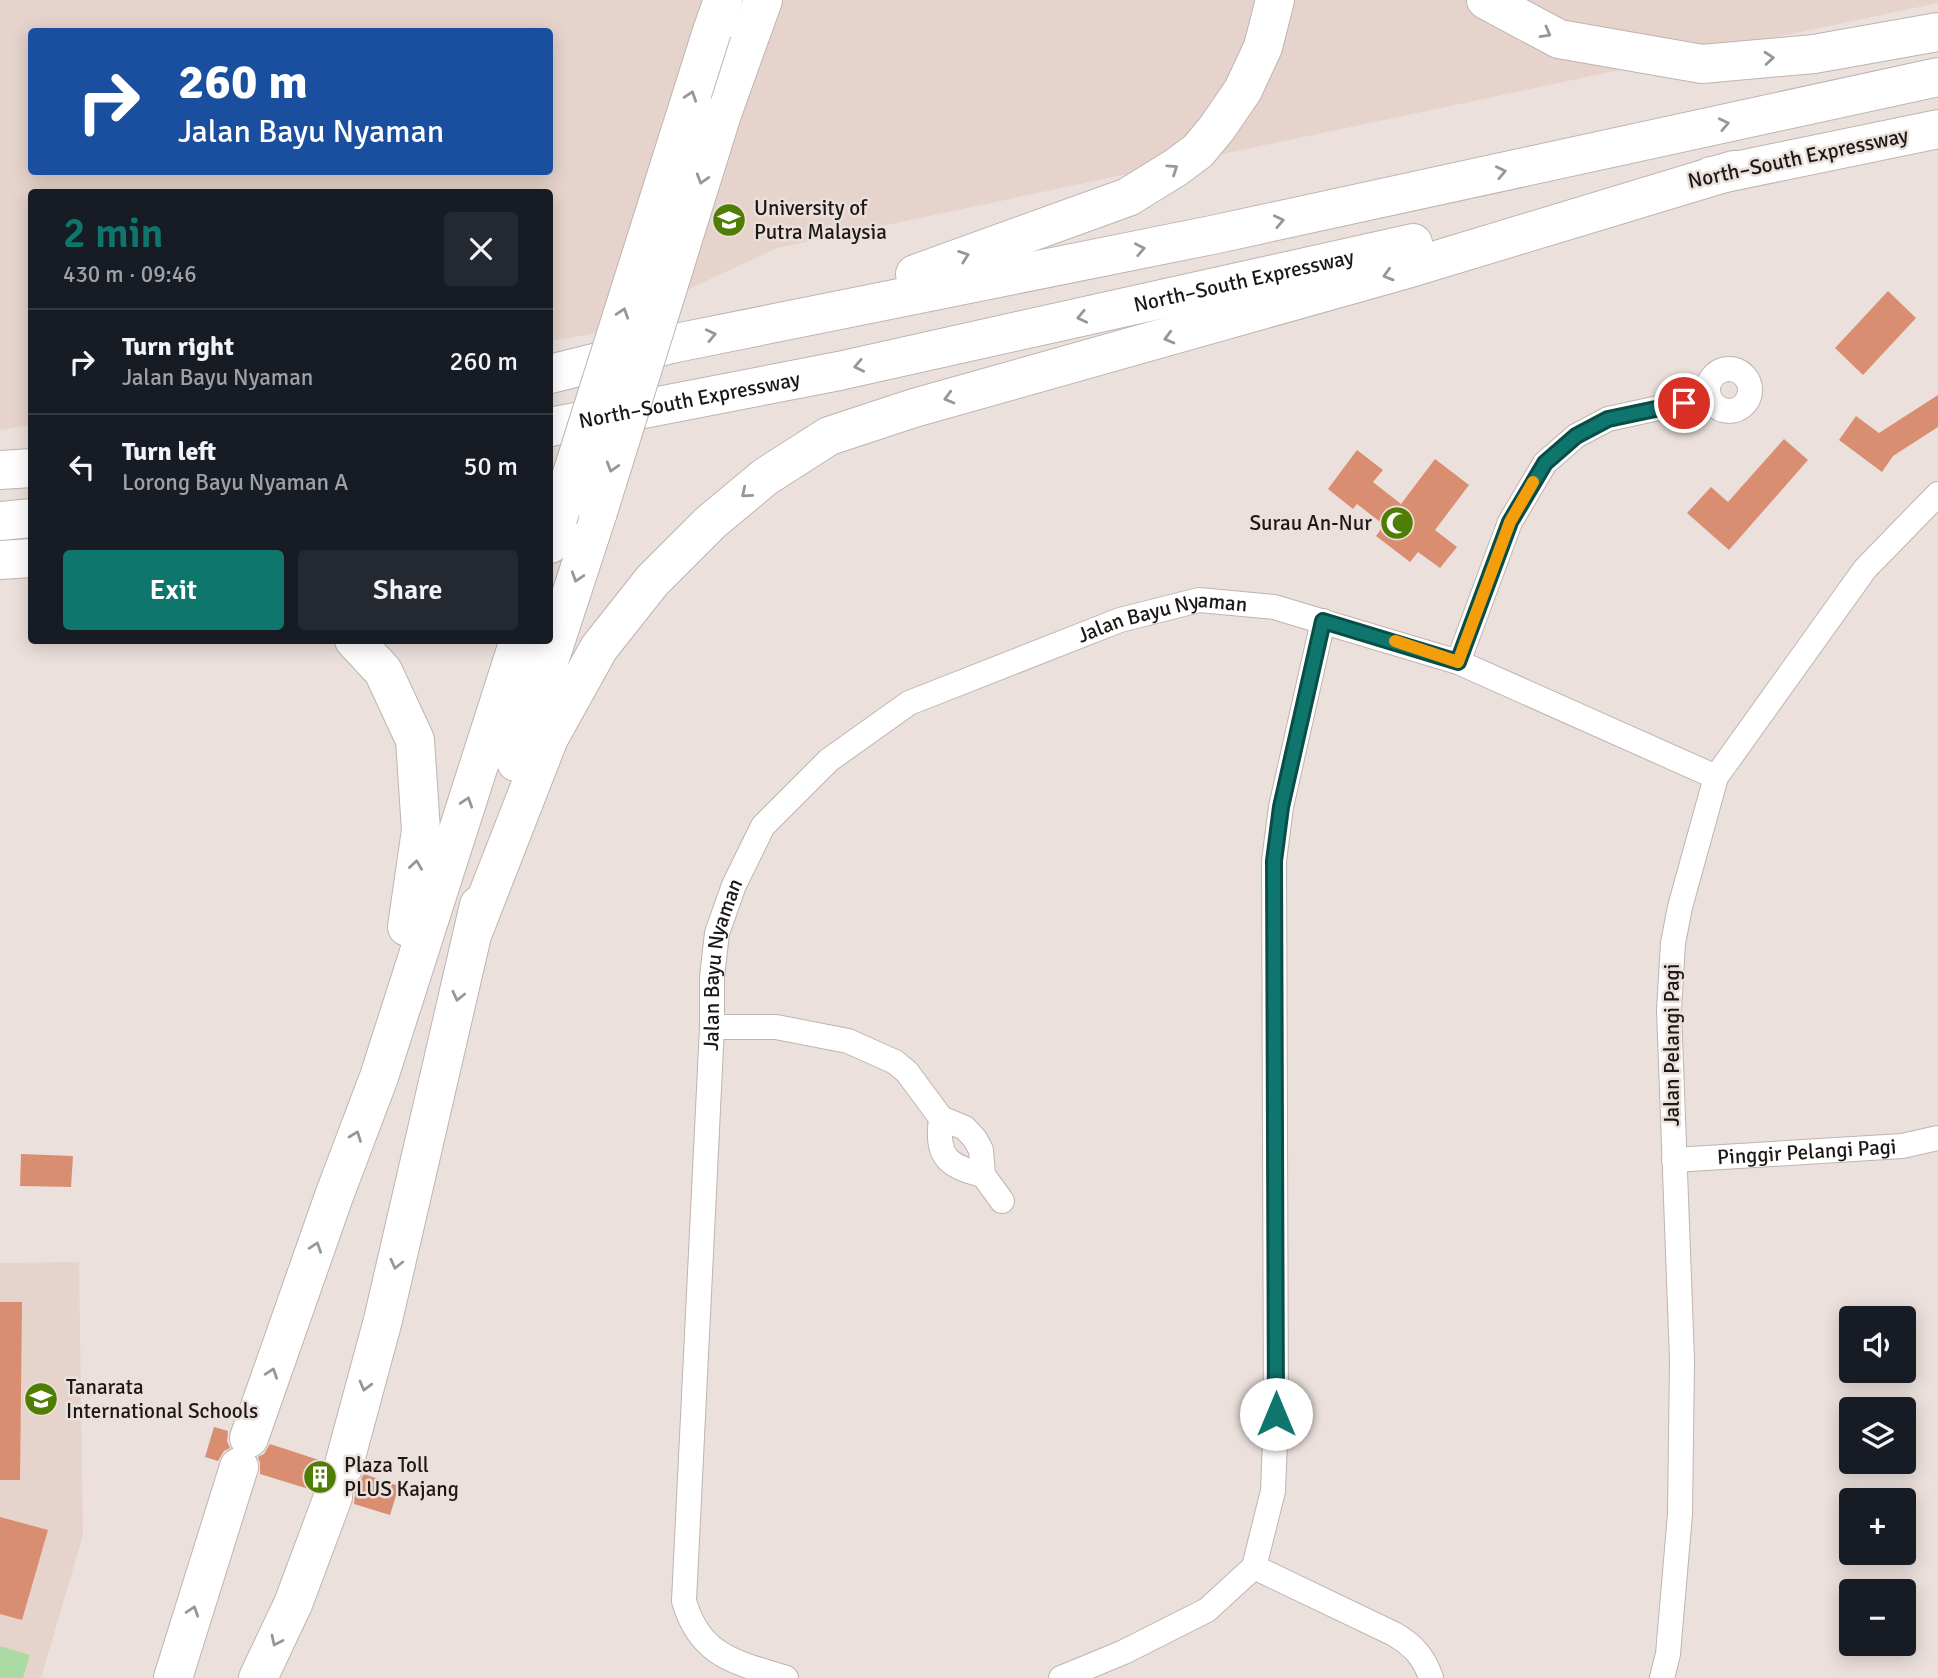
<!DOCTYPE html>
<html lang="en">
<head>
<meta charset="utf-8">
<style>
  :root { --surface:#171b24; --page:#242831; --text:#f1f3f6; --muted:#9ea1a6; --line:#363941; --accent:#0f766e }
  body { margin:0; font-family:Signika,sans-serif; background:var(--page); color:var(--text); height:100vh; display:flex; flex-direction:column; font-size:26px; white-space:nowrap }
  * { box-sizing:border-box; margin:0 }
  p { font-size:23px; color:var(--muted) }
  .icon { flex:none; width:38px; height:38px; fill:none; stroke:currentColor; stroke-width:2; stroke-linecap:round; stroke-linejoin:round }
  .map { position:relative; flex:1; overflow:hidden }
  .panel { position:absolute; left:28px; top:189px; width:525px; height:455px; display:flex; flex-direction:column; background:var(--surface); border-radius:7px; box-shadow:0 4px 18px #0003 }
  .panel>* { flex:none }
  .hud { position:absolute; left:28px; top:28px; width:525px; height:147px; border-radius:7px; box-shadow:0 4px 18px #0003; background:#1a4fa0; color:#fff; overflow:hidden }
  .controls { position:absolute; left:1839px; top:1306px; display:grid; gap:14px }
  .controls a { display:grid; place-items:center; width:77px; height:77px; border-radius:7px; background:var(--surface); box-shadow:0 4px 18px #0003; font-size:35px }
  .pin { position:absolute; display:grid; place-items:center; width:60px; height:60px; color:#fff; margin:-30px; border:4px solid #fff; border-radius:50%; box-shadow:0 2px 7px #0007 }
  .me { position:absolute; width:77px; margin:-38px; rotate:0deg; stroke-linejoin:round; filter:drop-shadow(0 0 5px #0008) }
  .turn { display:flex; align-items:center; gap:24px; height:147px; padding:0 35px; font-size:32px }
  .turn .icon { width:91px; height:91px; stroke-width:2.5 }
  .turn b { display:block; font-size:49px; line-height:60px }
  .round { display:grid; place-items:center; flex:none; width:74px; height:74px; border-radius:7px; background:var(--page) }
  .summary { display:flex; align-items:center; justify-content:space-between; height:119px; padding:0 35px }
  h1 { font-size:42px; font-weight:600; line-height:52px; color:var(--accent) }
  .primary-button { display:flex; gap:14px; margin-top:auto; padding:14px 35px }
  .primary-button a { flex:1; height:80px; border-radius:7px; background:var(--accent); color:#fff; font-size:28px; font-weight:600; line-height:80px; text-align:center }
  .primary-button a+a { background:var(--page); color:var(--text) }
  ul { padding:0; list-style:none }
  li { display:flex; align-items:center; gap:21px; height:105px; padding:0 35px; border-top:2px solid var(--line) }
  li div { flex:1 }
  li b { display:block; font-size:26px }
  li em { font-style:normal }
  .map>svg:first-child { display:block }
  .built { fill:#e6d3cc; fill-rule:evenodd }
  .green { fill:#acdaa3 }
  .building { fill:#d98e71 }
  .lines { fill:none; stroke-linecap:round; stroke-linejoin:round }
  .minor-casing { stroke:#beb4b0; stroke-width:26 }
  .motorway-casing { stroke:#beb4b0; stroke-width:40 }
  .minor { stroke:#fff; stroke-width:24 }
  .motorway { stroke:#fff; stroke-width:38 }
  .motorway-bridge-casing { stroke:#beb4b0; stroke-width:40; stroke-linecap:butt }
  .motorway-bridge { stroke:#fff; stroke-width:38 }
  .oneway { stroke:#999796 }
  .route-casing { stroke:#0a4d48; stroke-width:18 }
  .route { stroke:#0f766e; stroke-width:12 }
  .slow { stroke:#f59e0b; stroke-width:12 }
  .labels { text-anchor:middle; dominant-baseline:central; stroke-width:5; stroke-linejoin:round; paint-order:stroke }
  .street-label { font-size:21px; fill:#1c1816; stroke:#ebe0dc }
  .poi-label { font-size:21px; fill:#1c1816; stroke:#ebe0dc; text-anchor:start }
</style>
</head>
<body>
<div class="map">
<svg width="1938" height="1678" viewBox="0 0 1938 1678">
  <rect width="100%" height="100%" fill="#ebe0dc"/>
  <path class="built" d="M 0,0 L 1938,0 L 1938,3 L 777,248 L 592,334 L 550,341 L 550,192 L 32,192 L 31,425 L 0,430 ZM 32,32 L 550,32 L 550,172 L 32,172 Z
    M 79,1262 L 83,1535 L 41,1678 L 0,1678 L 0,1263 Z"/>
  <path class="green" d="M 0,1646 L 30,1655 L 23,1678 L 0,1678 Z"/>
  <path class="building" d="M 1888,291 L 1916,318 L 1863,375 L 1835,348 Z
    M 1938,395 L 1938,427 L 1893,456 L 1882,472 L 1839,440 L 1856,416 L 1879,433 Z
    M 1784,439 L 1808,460 L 1729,550 L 1687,513 L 1711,487 L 1728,502 Z
    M 1357,450 L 1383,470 L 1373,482 L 1401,504 L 1435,459 L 1469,485 L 1435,530 L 1457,547 L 1440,568 L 1418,552 L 1410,562 L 1376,536 L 1384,525 L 1357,504 L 1353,509 L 1328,489 Z
    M 21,1154 L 73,1156 L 71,1187 L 20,1186 Z
    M 0,1302 L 22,1302 L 20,1480 L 0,1480 Z
    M 214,1427 L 228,1431 L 227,1441 L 230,1448 L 224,1451 L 218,1461 L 205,1457 Z
    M 270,1444 L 322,1461 L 322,1473 L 324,1478 L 319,1481 L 312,1490 L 260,1474 L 260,1463 L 258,1457 L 264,1454 Z
    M 364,1474 L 399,1486 L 390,1515 L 354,1504 L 355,1494 L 352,1487 L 359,1483 Z
    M 0,1517 L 48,1530 L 22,1620 L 0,1614 Z"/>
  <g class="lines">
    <g class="minor-casing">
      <g id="minor">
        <circle cx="1729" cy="390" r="21"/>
        <path d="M 1458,662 L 1510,522 L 1545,463 L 1576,436 L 1608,419 L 1709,397"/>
        <path d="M 712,1027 L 776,1027 L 848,1041 L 895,1062 L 907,1072 L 941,1118 C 936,1157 947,1166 983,1175"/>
        <path d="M 941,1118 L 965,1128 L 975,1139 L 981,1150 L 983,1175 L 1002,1201"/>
        <path id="s1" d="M 1674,1160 L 1902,1146 L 1938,1138"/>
        <path d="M 1254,1567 L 1394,1634 C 1413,1645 1424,1657 1431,1678"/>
        <path id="s2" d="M 786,1678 C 736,1662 700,1657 684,1601 L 712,1027 L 712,977 L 717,933 L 734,885 L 763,826 L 829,760 L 909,703 L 1120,620 L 1199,600 L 1274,607 L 1458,662 L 1716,777"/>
        <path d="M 1061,1678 L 1124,1652 L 1207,1610 L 1254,1567 L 1273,1491 L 1276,1414 L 1274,861 L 1281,807 L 1323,621"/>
        <path d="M 1662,1678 L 1668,1654 L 1680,1514 L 1682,1360 L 1669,1010 L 1673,943 L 1680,907 L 1716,777 L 1865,569 L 1938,494"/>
      </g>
    </g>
    <g class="motorway-casing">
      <g id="motorway">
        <path d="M 1486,0 L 1559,39 L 1702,64 L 1814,54 L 1938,32"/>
        <path d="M 712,31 L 723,0"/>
        <path d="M 722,114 L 763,0"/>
        <path d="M 1711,176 L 1938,129"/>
        <path d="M 915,274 L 1128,197 L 1175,168 L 1198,151 L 1217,128 L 1243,90 L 1263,47 L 1275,0"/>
        <path d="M 550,374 L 671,344 L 1212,235 L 1938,77"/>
        <path id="s3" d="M 550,427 L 839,371 L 1413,243"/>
        <path d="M 0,470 L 32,468"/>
        <path d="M 0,521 L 32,518"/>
        <path d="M 550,544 L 558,518"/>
        <path d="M 0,560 L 32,558"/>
        <path d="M 354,640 L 383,671 L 415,740 L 421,830 L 407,927"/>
        <path d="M 516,762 L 598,512"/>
        <path d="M 474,930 L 549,738 L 599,648 L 652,581 L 711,522 L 765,477 L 829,436 L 914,408 L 1407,269 L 1734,170"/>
        <path d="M 249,1438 L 334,1196 L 379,1077 L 519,640"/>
        <path d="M 343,1468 L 383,1320 L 479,905"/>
        <path d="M 173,1678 L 239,1467"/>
        <path d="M 258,1678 L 293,1604 L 333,1497"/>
      </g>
    </g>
    <use href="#minor" class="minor"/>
    <use href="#motorway" class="motorway"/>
    <g class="motorway-bridge-casing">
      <path id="motorway-bridge" d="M 598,512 L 722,114
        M 558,518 L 712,31"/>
    </g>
    <use href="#motorway-bridge" class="motorway-bridge"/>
  </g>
  <defs><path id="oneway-chevron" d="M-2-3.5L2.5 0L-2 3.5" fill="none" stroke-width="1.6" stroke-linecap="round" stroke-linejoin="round" transform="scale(1.75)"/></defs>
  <g class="oneway">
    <use href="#oneway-chevron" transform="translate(1546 33) rotate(29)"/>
    <use href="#oneway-chevron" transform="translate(1769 58) rotate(-5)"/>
    <use href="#oneway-chevron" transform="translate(691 96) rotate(-72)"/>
    <use href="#oneway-chevron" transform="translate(1724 124) rotate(-12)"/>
    <use href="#oneway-chevron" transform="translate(1173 169) rotate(-34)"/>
    <use href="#oneway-chevron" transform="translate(1501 172) rotate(-12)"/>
    <use href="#oneway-chevron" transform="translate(702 179) rotate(107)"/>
    <use href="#oneway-chevron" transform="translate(1279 221) rotate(-12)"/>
    <use href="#oneway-chevron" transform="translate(1140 249) rotate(-11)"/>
    <use href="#oneway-chevron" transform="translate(964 256) rotate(-20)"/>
    <use href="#oneway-chevron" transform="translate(1388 275) rotate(164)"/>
    <use href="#oneway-chevron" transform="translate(623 313) rotate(-72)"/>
    <use href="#oneway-chevron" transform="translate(1082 317) rotate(168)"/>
    <use href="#oneway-chevron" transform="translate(711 335) rotate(-12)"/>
    <use href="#oneway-chevron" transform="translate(1169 338) rotate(165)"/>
    <use href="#oneway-chevron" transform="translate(859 366) rotate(168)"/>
    <use href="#oneway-chevron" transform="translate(949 398) rotate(165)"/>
    <use href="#oneway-chevron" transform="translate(612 467) rotate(107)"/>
    <use href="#oneway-chevron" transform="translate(746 493) rotate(140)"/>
    <use href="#oneway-chevron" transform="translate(577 577) rotate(108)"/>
    <use href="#oneway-chevron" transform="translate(467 802) rotate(-72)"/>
    <use href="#oneway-chevron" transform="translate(416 865) rotate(-82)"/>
    <use href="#oneway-chevron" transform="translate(458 996) rotate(103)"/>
    <use href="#oneway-chevron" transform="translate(356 1136) rotate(-69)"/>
    <use href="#oneway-chevron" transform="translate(316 1247) rotate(-71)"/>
    <use href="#oneway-chevron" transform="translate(396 1264) rotate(103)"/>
    <use href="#oneway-chevron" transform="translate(272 1373) rotate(-71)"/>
    <use href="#oneway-chevron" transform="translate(365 1386) rotate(105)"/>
    <use href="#oneway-chevron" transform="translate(193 1611) rotate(-72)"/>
    <use href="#oneway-chevron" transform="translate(276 1641) rotate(116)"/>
  </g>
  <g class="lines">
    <g class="route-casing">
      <path id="route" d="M 1276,1414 L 1274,861 L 1281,807 L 1323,621 L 1458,662 L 1510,522 L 1545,463 L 1576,436 L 1608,419 L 1684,403"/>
    </g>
    <use href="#route" class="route"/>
    <path class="slow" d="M 1395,641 L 1458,662 L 1510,522 L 1533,482"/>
  </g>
  <defs>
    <g id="university-disc" transform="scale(1.75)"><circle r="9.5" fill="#507d04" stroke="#ebe0dc"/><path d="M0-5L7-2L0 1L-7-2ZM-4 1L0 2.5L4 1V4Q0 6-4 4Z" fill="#fff"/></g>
    <g id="mosque-disc" transform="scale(1.75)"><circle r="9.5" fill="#507d04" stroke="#ebe0dc"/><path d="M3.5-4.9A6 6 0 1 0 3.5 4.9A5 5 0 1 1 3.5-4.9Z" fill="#fff"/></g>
    <g id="school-disc" transform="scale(1.75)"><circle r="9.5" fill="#507d04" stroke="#ebe0dc"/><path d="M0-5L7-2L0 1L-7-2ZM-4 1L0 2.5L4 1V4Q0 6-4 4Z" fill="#fff"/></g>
    <g id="building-disc" transform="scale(1.75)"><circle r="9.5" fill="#507d04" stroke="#ebe0dc"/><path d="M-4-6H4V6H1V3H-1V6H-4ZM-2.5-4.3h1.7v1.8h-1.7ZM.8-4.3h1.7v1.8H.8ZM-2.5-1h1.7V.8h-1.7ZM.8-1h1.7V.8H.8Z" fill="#fff"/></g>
  </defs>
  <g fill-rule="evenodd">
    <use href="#university-disc" x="729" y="220"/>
    <use href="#mosque-disc" x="1397" y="523"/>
    <use href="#school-disc" x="41" y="1399"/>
    <use href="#building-disc" x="320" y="1477"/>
  </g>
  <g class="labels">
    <g class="street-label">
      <text transform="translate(1798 158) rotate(-12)">North–South Expressway</text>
      <text stroke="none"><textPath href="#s3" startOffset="709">North–South Expressway</textPath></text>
      <text stroke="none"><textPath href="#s3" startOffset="142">North–South Expressway</textPath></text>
      <text stroke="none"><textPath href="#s2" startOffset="1382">Jalan Bayu Nyaman</textPath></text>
      <text stroke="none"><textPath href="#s2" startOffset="774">Jalan Bayu Nyaman</textPath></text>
      <text transform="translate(1672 1045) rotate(-90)">Jalan Pelangi Pagi</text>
      <text stroke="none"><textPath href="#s1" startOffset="133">Pinggir Pelangi Pagi</textPath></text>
    </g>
    <g class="poi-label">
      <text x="754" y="208">University of<tspan x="754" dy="24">Putra Malaysia</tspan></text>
      <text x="1372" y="523" text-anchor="end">Surau An-Nur</text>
      <text x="66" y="1387">Tanarata<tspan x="66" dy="24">International Schools</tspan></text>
      <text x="344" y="1465">Plaza Toll<tspan x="344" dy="24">PLUS Kajang</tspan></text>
    </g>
  </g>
</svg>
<div class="controls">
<a><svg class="icon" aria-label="sound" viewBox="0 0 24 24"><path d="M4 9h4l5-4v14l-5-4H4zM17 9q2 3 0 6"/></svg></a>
<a><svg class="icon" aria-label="layers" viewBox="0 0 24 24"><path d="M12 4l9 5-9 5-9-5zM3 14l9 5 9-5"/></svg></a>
<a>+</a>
<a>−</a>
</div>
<div class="pin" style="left:1684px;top:403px;background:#d93025"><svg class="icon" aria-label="arrive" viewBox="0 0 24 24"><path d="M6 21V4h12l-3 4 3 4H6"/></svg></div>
<svg class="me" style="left:1276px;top:1414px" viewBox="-20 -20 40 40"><circle r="19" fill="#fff"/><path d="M0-13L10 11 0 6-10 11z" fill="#0f766e"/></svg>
<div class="hud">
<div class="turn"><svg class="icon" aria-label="right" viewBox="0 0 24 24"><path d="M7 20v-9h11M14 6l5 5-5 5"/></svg><div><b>260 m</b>Jalan Bayu Nyaman</div></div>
</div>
<section class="panel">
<div class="summary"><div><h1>2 min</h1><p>430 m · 09:46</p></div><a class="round"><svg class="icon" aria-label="close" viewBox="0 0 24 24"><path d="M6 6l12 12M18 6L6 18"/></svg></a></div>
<ul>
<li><svg class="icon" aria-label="right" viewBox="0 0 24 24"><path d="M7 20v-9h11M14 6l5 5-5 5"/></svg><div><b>Turn right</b><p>Jalan Bayu Nyaman</p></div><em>260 m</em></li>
<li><svg class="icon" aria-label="left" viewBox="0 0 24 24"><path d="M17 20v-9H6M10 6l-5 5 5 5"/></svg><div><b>Turn left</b><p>Lorong Bayu Nyaman A</p></div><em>50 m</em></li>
</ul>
<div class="primary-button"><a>Exit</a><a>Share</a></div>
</section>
</div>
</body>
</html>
